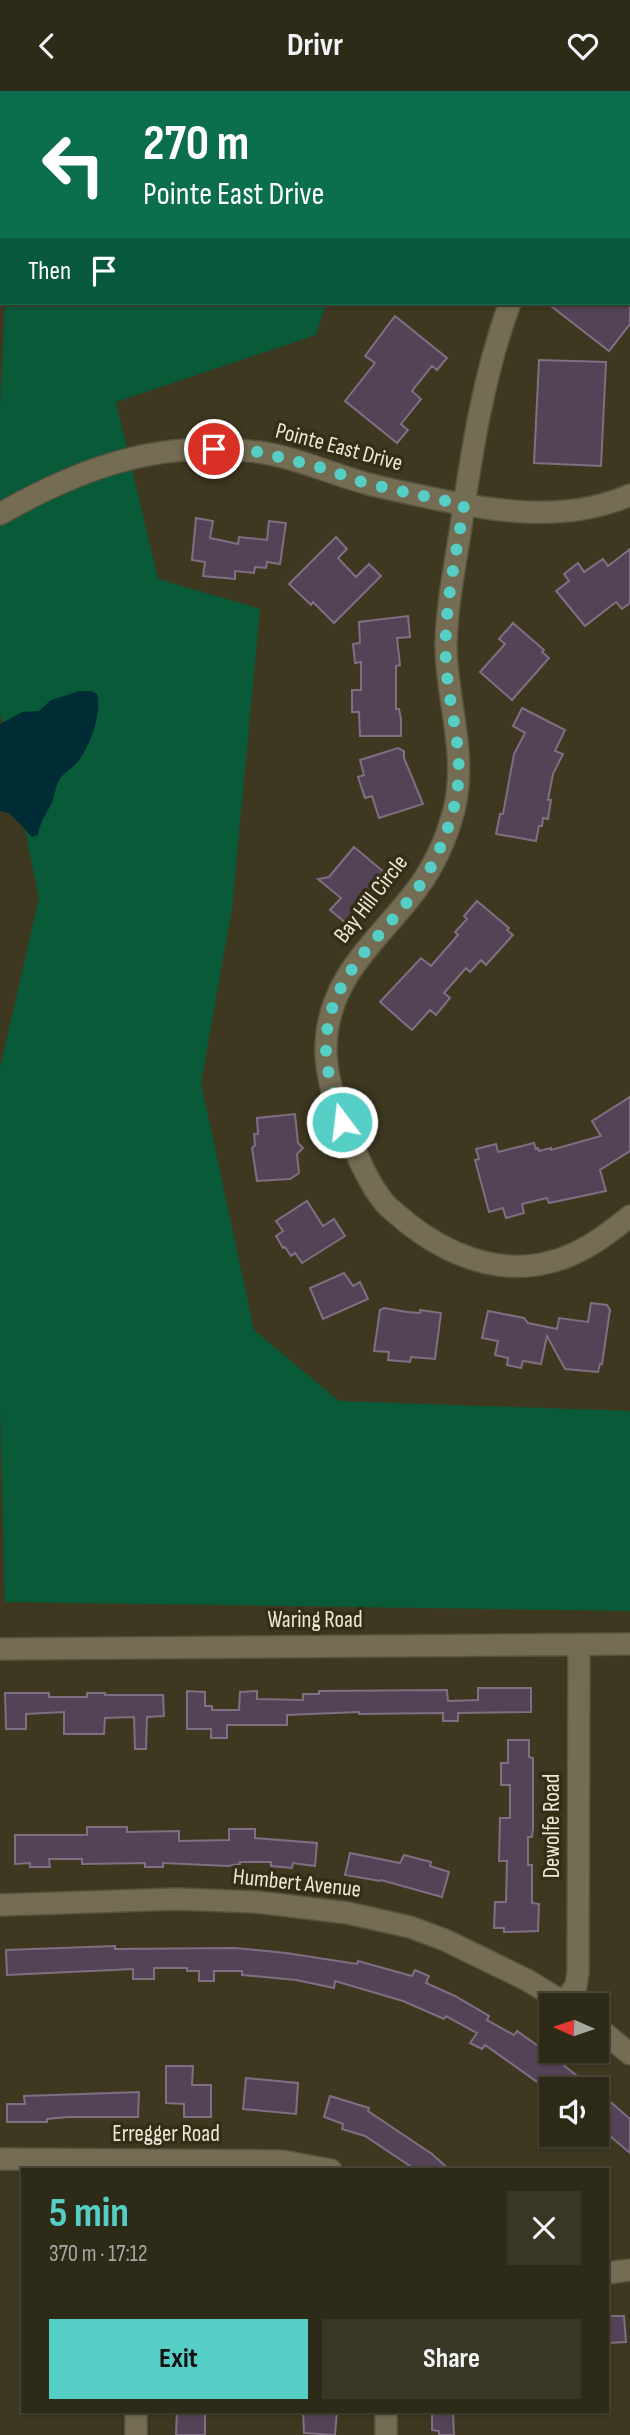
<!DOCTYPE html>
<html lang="en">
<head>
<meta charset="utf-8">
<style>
  :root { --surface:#2e2a18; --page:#3a3625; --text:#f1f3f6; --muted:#a7a7a2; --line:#494637; --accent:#55cec5 }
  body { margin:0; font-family:"Sofia Sans Condensed",sans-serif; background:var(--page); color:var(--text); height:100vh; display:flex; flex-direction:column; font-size:26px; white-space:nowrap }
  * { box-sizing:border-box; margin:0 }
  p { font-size:23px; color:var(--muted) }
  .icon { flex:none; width:38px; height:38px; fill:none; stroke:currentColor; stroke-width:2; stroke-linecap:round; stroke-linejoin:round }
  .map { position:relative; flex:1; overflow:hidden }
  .side { position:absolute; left:21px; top:2077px; width:588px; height:245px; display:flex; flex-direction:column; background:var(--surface); border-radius:0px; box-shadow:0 2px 5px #0004,0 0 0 2px var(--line) }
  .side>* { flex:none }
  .banner { position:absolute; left:0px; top:0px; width:630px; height:214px; box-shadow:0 2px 5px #0004,0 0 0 2px var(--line); background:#0b6e4f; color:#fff; overflow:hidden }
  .needle { width:46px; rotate:273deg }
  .controls { position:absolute; left:539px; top:1902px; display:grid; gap:14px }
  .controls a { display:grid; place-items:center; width:70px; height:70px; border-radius:0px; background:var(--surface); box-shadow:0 2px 5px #0004,0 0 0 2px var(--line); font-size:35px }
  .pin { position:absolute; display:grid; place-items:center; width:60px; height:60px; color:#fff; margin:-30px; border:4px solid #fff; border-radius:50%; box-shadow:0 2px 7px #0007 }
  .me { position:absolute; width:77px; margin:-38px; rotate:345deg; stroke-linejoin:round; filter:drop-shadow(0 0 5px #0008) }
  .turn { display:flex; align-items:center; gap:24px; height:147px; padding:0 28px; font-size:32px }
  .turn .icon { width:91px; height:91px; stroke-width:2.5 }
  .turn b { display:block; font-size:49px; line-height:60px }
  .then { display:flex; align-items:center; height:66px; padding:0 28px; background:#0003; gap:14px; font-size:26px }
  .round { display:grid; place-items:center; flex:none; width:74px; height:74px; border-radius:0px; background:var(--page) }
  .summary { display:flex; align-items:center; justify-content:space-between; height:119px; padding:0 28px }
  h1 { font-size:42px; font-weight:700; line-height:52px; color:var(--accent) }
  .action { display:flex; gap:14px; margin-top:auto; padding:14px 28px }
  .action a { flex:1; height:80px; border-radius:0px; background:var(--accent); color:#111; font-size:28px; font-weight:700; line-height:80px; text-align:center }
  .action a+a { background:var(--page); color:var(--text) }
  header { display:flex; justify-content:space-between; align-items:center; height:91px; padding:0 28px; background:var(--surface); font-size:32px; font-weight:700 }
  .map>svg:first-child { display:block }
  .green { fill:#095a38 }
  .water { fill:#002c36 }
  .building { fill:#544357; stroke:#806e83; stroke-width:2 }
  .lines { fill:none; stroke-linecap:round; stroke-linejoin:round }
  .minor-casing { stroke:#58533e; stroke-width:24 }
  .minor { stroke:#746d54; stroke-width:21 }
  .route { stroke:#55cec5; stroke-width:12; stroke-dasharray:0 21.6 }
  .labels { text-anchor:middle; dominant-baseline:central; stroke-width:7; stroke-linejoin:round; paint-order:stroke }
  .street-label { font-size:23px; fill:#ebe8d9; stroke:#342e16 }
</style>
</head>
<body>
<header><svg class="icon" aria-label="back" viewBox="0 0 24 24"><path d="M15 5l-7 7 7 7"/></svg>Drivr<svg class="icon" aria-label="heart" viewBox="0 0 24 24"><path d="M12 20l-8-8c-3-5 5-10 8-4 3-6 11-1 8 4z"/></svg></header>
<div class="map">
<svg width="630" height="2344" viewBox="0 0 630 2344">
  <rect width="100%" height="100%" fill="#3e3820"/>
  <path class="green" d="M 7,0 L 388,0 L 388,2 Z
    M 5,212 L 326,212 L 316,244 L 116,311 L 158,488 L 260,518 L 232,817 L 201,992 L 254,1239 L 339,1310 L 630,1320 L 630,1520 L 5,1511 L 0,1315 L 0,977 L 39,807 L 0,620 L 0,318 Z"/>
  <path class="water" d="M 80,600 L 91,600 L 97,603 C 102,621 91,653 79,669 C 74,677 65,680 60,688 C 56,694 55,702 53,709 C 48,721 40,730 38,744 L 32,746 L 10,723 L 0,720 L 0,633 L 22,621 L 39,620 L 51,609 Z"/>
  <path class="building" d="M 547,212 L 630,212 L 630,233 L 609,260 Z
    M 395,225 L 447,267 L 437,279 L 432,275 L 412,300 L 421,308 L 401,333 L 408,339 L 397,352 L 345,310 L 375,272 L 365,265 Z
    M 539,269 L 606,271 L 601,375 L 534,372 Z
    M 196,427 L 213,430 L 210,447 L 238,453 L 239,446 L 267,449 L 269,430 L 286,432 L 280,473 L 267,471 L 266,477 L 255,476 L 254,482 L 235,480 L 235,488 L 203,485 L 205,471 L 192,469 Z
    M 336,446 L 347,458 L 338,467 L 356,486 L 369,473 L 381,485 L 334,532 L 313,511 L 311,514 L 289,493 Z
    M 630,458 L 630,512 L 622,518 L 616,511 L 585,535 L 556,500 L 569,490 L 564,483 L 578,472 L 584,481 L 603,468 L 608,475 Z
    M 408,525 L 410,546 L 397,547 L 400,574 L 396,575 L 396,618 L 399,618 L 401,628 L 401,645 L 360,645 L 359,621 L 352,621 L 352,599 L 361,599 L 361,571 L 355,572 L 353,553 L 360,552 L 359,531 Z
    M 513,532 L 544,559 L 542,561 L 549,567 L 512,609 L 480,581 L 505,553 L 499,548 Z
    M 522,617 L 565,639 L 555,660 L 563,663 L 553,683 L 548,709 L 551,709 L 548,728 L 543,727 L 542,735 L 539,735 L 536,750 L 496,743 L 500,723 L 503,723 L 514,663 L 525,642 L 513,635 Z
    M 398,657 L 404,660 L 404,667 L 423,713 L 379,727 L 372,705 L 365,707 L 358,686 L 364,684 L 360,669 Z
    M 354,756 L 390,786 L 347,833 L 330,819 L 341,807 L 318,788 L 329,786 Z
    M 477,810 L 509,837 L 507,839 L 513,844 L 486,874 L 481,869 L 470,881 L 466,877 L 444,902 L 450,907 L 436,924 L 430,919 L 412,939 L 380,911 L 421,867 L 431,875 L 458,844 L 455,841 L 467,828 L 464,825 Z
    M 630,1006 L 630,1060 L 600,1079 L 606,1100 L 549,1112 L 547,1107 L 522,1113 L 524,1122 L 506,1127 L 503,1117 L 489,1121 L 475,1069 L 479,1068 L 476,1058 L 496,1053 L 498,1061 L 534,1052 L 536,1058 L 538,1057 L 539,1060 L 551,1057 L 551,1059 L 601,1045 L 592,1030 Z
    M 295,1023 L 298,1052 L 303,1057 L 297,1063 L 299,1082 L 290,1088 L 257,1090 L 252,1057 L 255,1054 L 254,1043 L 258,1043 L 257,1027 Z
    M 307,1110 L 323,1135 L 334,1128 L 345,1145 L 302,1172 L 295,1162 L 291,1165 L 285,1156 L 283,1157 L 276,1145 L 283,1140 L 276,1130 Z
    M 344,1182 L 353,1195 L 360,1191 L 368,1208 L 323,1228 L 310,1197 Z
    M 591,1212 L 607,1214 L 610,1219 L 602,1273 L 600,1273 L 598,1281 L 565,1278 L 547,1245 L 541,1273 L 523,1270 L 521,1277 L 507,1274 L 508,1267 L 495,1264 L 498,1250 L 482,1247 L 488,1220 L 524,1227 L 528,1232 L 557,1238 L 559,1227 L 588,1231 Z
    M 384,1217 L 407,1221 L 420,1222 L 420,1219 L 441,1222 L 435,1268 L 411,1266 L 410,1271 L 388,1269 L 389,1261 L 374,1260 L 380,1219 Z
    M 478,1597 L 531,1597 L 531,1621 L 458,1622 L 458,1630 L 443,1630 L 443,1622 L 359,1623 L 359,1621 L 287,1624 L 287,1634 L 227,1634 L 227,1647 L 211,1647 L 211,1638 L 187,1638 L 187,1600 L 205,1601 L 205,1615 L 212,1615 L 212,1619 L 239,1619 L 240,1601 L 257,1600 L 257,1608 L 303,1609 L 303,1603 L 319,1603 L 319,1600 L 447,1599 L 448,1610 L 478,1609 Z
    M 5,1602 L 49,1602 L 49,1606 L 87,1606 L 87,1602 L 105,1602 L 105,1604 L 163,1604 L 164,1625 L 147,1626 L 146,1658 L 135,1658 L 134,1626 L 105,1627 L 104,1643 L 64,1643 L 64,1621 L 26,1623 L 26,1638 L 6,1638 Z
    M 508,1649 L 529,1649 L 529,1666 L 533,1667 L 533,1737 L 532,1746 L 528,1746 L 528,1774 L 532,1774 L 532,1812 L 539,1813 L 538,1840 L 504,1841 L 504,1837 L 494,1837 L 495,1811 L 506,1811 L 507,1770 L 499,1770 L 500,1727 L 510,1727 L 510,1694 L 501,1694 L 501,1672 L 508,1672 Z
    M 87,1736 L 127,1736 L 127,1741 L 179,1740 L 179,1750 L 229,1749 L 229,1738 L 255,1738 L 255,1747 L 317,1752 L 315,1775 L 293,1772 L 292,1777 L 271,1775 L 271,1771 L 240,1771 L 240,1773 L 228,1775 L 163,1772 L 163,1776 L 145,1776 L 145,1772 L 82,1773 L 82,1768 L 49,1768 L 50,1776 L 30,1776 L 30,1772 L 15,1773 L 15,1744 L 87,1744 Z
    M 350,1762 L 400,1772 L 404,1764 L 431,1771 L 430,1775 L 449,1781 L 442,1806 L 381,1789 L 380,1790 L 345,1784 Z
    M 115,1855 L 115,1858 L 235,1857 L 286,1862 L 357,1873 L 358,1870 L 412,1885 L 415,1879 L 429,1885 L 426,1892 L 455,1905 L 489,1925 L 487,1929 L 514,1944 L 517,1940 L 555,1967 L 593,1998 L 547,1998 L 485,1954 L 482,1958 L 470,1952 L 477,1942 L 446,1925 L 444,1928 L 403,1910 L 335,1890 L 334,1897 L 296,1889 L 242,1884 L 242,1880 L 214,1880 L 214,1890 L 199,1890 L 199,1880 L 187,1880 L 187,1877 L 154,1877 L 154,1888 L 133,1888 L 133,1878 L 7,1884 L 6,1859 Z
    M 166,1975 L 193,1975 L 192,1994 L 211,1994 L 211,2026 L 184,2026 L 184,2013 L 166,2012 Z
    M 246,1987 L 298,1992 L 296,2023 L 243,2018 Z
    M 597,1999 L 630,2028 L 630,2062 L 597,2034 Z
    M 139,2001 L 138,2026 L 68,2026 L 47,2028 L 47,2031 L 7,2031 L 7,2013 L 25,2013 L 24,2005 Z
    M 330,2005 L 369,2017 L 368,2020 L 432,2063 L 450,2079 L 416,2079 L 365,2045 L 342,2038 L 343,2033 L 324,2026 Z
    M 607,2225 L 624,2225 L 626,2251 L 607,2252 Z
    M 177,2320 L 205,2320 L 205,2344 L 176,2344 Z
    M 303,2320 L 337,2320 L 335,2344 L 304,2342 Z
    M 432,2320 L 453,2320 L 454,2344 L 439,2344 L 439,2340 L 432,2339 Z"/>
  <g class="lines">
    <g class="minor-casing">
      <path id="minor" d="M 510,212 C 483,285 471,365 460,442 C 454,479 447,516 446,553 C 446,609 468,662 454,719 C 447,746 434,775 417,798 C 379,849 328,885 326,955 C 325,986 338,1022 351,1050 C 360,1071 369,1092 383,1110 C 389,1118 399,1124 406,1131 C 446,1163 498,1185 550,1171 C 580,1164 607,1144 630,1125
        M 0,423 C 82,376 161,348 258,361 C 295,366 329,382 365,392 C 383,397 403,401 422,405 C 490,420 564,433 630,404
        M 0,1558 L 630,1553
        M 0,1814 L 177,1808 L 257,1811 L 348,1822 L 410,1836 L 445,1849 L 527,1889 L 568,1914
        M 563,1911 L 576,1895 L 578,1881 L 579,1554
        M 597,1936 L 630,1963
        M 0,2068 L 282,2070 L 331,2079
        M 607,2182 L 630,2179
        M 136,2320 L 136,2344
        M 386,2320 L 386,2344"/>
    </g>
    <use href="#minor" class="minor"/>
  </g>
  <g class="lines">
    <path class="route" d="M 214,358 L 259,361 L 323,377 L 365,392 L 464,414 C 456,466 443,520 446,572 C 449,625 468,666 453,720 C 446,746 434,774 418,797 C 380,849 325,887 326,959 C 326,983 336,1007 342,1031"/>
  </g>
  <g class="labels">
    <g class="street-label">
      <text transform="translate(339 356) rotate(15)">Pointe East Drive</text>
      <text transform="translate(371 808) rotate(-52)">Bay Hill Circle</text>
      <text x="315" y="1529">Waring Road</text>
      <text transform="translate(552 1735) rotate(-90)">Dewolfe Road</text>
      <text transform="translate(297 1792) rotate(6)">Humbert Avenue</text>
      <text x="166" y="2043">Erregger Road</text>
    </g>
  </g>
</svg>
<div class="controls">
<a><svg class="needle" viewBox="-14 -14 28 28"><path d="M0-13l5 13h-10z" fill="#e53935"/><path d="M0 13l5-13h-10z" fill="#a7a7a2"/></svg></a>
<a><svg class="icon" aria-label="sound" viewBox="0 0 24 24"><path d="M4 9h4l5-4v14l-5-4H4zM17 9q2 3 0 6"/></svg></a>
</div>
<div class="pin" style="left:214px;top:358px;background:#d93025"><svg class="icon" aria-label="arrive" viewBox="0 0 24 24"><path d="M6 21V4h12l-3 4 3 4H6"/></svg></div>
<svg class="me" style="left:342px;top:1031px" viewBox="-20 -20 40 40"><circle r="17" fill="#55cec5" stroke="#fff" stroke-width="3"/><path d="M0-11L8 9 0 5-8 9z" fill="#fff"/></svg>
<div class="banner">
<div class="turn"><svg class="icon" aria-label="left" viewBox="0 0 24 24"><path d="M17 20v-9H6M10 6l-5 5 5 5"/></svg><div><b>270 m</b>Pointe East Drive</div></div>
<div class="then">Then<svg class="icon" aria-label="arrive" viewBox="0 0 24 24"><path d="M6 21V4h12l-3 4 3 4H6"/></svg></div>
</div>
<section class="side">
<div class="summary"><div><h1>5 min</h1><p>370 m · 17:12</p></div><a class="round"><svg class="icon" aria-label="close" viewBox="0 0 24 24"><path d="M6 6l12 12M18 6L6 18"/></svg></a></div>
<div class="action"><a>Exit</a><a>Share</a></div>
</section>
</div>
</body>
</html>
